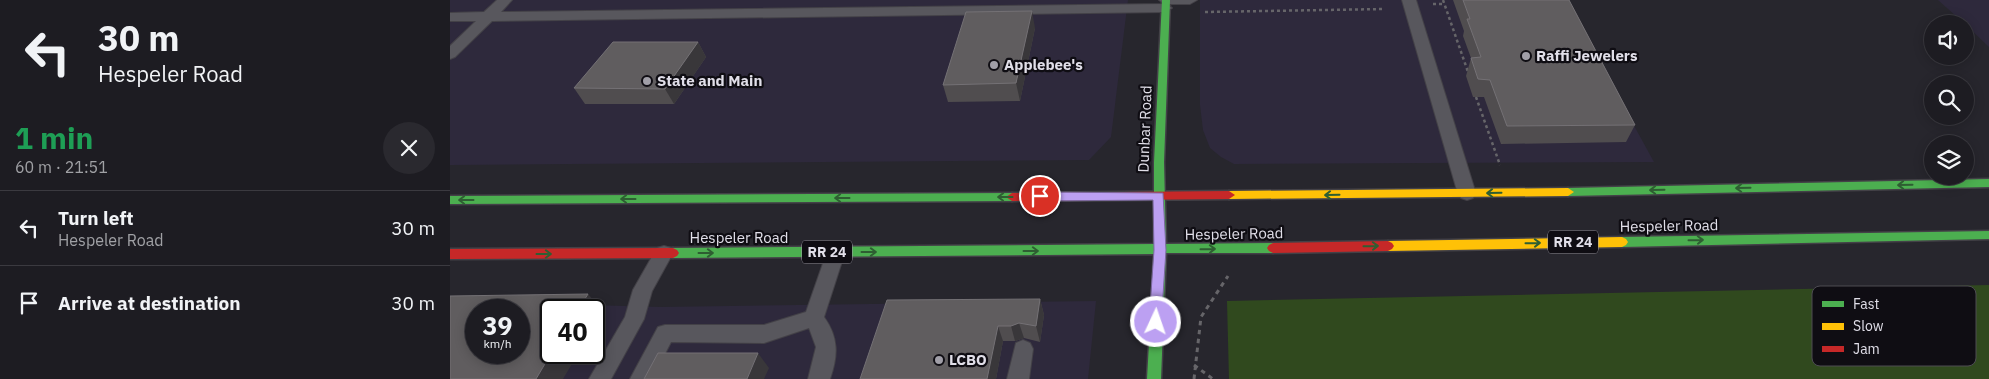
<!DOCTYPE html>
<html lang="en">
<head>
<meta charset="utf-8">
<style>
  body { margin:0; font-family:"IBM Plex Sans",sans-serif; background:#2a292f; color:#f1f3f6; height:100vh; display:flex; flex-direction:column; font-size:19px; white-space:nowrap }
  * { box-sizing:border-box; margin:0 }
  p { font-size:16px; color:#a0a1a5 }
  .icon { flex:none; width:28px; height:28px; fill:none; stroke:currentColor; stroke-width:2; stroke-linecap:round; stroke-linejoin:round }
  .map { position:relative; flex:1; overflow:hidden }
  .sheet { display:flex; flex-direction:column; background:#1d1c22; width:450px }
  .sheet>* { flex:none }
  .hud { background:#1d1c22; color:#f1f3f6; overflow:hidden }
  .fabs { position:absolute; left:1474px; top:15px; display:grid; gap:10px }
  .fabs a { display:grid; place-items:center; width:50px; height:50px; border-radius:50%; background:#1d1c22; box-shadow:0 2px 12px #0003,0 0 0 1px #3b3a40; font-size:25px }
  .speed { position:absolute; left:15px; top:299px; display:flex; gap:10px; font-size:25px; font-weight:700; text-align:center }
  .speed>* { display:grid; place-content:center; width:65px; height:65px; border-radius:50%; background:#1d1c22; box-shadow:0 2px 12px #0003,0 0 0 1px #3b3a40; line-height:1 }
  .speed small { font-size:12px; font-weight:400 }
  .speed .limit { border:2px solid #111; border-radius:8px; background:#fff; color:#111 }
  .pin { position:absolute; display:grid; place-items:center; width:42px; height:42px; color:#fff; margin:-21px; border:2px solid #fff; border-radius:50%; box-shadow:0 1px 5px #0007 }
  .me { position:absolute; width:55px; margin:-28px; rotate:3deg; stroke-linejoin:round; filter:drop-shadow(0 0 4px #0008) }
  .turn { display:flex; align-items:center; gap:18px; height:105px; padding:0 15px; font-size:22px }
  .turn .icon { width:65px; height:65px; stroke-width:2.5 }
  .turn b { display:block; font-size:35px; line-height:42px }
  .round { display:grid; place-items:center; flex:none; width:52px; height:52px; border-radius:26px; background:#2a292f }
  .headline { display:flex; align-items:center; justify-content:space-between; height:85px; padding:0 15px }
  h1 { font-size:30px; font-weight:700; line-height:38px; color:#1e9e55 }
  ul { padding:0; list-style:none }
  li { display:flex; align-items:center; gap:15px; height:75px; padding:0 15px; border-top:1px solid #3b3a40 }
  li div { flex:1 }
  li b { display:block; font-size:19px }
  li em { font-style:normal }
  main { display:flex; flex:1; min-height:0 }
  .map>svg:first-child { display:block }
  .built { fill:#2e293c; fill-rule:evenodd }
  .green { fill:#30491e }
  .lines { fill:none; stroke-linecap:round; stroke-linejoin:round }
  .lane-casing { stroke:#434147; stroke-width:2 }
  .fast-casing { stroke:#434147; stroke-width:3 }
  .slow-casing { stroke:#434147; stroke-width:3 }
  .jam-casing { stroke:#434147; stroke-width:3 }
  .path-far1 { stroke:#666569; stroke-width:2.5; stroke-dasharray:3 3; stroke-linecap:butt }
  .path { stroke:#666569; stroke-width:3; stroke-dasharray:4.5 4.5; stroke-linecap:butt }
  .lane { fill:#58575d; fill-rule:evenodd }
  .fast { fill:#4caf50; fill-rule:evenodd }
  .slow { fill:#ffc107; fill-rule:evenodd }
  .jam { fill:#c62828; fill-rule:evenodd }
  .wall { fill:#504d4f }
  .shaded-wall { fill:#39373a }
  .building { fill:#605d5f; stroke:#747175; fill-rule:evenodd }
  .oneway { stroke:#2e5e32 }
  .route { fill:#bca0f2; stroke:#7a689d }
  .poi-dot { fill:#a09ea7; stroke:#0f0d13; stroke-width:2 }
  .labels { text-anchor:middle; stroke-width:4.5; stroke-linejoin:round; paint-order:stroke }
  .shield { fill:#0f0d13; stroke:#a2a0a9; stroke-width:1 }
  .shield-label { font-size:14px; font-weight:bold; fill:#e1dfe9 }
  .poi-label { font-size:15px; font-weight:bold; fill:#e1dfe9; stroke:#0f0d13; text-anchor:start }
  .street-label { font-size:15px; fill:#e1dfe9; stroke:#0f0d13 }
  .key { fill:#0f0d13; stroke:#4e4c53; stroke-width:1 }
  .key-label { font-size:14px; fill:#e1dfe9 }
</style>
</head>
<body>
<main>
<section class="sheet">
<div class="hud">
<div class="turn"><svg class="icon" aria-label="left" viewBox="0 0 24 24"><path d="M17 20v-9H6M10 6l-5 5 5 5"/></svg><div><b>30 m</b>Hespeler Road</div></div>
</div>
<div class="headline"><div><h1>1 min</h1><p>60 m · 21:51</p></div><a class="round"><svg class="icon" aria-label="close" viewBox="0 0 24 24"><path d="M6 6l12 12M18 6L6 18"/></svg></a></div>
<ul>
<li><svg class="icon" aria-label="left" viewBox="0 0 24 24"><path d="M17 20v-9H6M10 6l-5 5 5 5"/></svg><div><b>Turn left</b><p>Hespeler Road</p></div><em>30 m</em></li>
<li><svg class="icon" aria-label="arrive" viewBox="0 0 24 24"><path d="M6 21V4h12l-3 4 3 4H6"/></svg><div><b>Arrive at destination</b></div><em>30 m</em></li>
</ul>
</section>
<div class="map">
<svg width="1539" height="379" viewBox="0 0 1539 379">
  <rect width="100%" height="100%" fill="#27262d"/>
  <g class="built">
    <path d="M0,0h678l-17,137 -22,23 -639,5z"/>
    <path d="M750,0h365l89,162 -420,2 -13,-7 -11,-9 -7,-18 -3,-25z"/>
    <path d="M1488,0h51v47l-24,-23z"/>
    <path d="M0,301l210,6 436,-6 -8,78h-638zM26,310h43v42h-43zM101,310h43v42h-43z"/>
  </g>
  <path class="green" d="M1539,285v94h-760l-2,-78z"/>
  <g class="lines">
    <g class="lane-casing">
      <g id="lane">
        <path d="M47,0h15l-11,12 664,-8 -6,-4h38l-7,4h-24l6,4 -7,4 -673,9 -37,36 -5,2v-13l26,-25h-26v-8l34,-1z"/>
        <path d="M952,0h14l60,194 -3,4 -6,2 -6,-2 -3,-4z"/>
        <path d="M386,245l7,2 2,5 -21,65c15,21 14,39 6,62h-22l8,-32 -7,-19 -45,15 -93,-1 -19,37h-22l28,-52 7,-2h99l42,-13 21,-60 2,-5z"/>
        <path d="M214,246l7,2 2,5 -21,38 -8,28 -33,60h-22l36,-62 8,-27 24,-42z"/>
        <path d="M573,340l7,3 3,6 -4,30h-22l9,-36z"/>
      </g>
    </g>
    <g class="fast-casing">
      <g id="fast">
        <path d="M712,0h8l-6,162 2,82 107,-1 4,2 2,3 -2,3 -4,2h-107l-5,126h-14l7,-125 -481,4 -4,-2 -2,-3 2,-3 4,-2 481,-4v-82z"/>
        <path d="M1539,179v8l-421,9 -6,-4 6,-4z"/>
        <path d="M562,193l6,4 -6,4 -562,3v-8z"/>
        <path d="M1539,231v8l-367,8 -4,-2 -2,-3 2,-3 4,-2z"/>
      </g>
    </g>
    <g class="slow-casing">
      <g id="slow">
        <path d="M1118,188l6,4 -6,4 -339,3 -6,-4 6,-4z"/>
        <path d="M1172,237l4,2 2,3 -2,3 -4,2 -234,4 -4,-2 -2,-3 2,-3 4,-2z"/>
      </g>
    </g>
    <g class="jam-casing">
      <g id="jam">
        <path d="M779,191l6,4 -6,4 -217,2 -6,-4 6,-4z"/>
        <path d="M938,241l4,2 2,3 -2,3 -4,2 -115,2 -4,-2 -2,-3 2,-3 4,-2z"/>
        <path d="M223,248l4,2 2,3 -2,3 -4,2 -223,1v-10z"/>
      </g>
    </g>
    <g class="path-far1">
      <path d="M993,0l25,72"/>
      <path d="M983,4h11"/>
      <path d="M755,12l179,-3"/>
      <path d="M1026,97l24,68"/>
    </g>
    <g class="path">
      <path d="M744,365l19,14"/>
      <path d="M744,379l7,-62 27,-41"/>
    </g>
    <use href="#lane" class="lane"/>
    <use href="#fast" class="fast"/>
    <use href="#slow" class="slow"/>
    <use href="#jam" class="jam"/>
  </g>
  <g class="wall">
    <path d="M1003,0h116l66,125 -9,17 -125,2 -17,-47h-11l-7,-21 5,-18 -8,-22 1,-5z"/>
    <path d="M585,28l-15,73 -72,1 -5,-17z"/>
    <path d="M248,42l8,15 -32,47h-89l-11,-16z"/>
    <path d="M590,299l4,16 -4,27 -16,-4 -9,3h-12l-7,38h-136z"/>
  </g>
  <g class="shaded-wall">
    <path d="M582,11l3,17 -15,73 -4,-18z"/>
    <path d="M248,42l8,15 -32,47 -9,-15z"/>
    <path d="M138,294l15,17 -9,16v-17h-16z"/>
    <path d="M590,299l4,16 -4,27 -4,-16z"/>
    <path d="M569,323l5,15 -9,3 -4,-15z"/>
    <path d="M548,326l5,15 -7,38h-9z"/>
    <path d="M102,352h27l-16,27h-27z"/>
    <path d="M308,353l11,15 -5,11h-17z"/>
  </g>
  <g class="building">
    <path d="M1013,0h106l66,125 -128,1 -17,-46 -12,-1 -7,-21 10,-1 -14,-38h3z"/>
    <path d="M582,11l-16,72 -73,2 23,-73z"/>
    <path d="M163,42h85l-33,47 -91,-1z"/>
    <path d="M138,294l-10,16h-27v42h1l-16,27h-86v-83zM26,310h43v42h-43z"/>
    <path d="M590,299l-4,27 -17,-3 -8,3h-13l-11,53h-127l27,-79z"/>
    <path d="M208,353h100l-11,26h-103z"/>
  </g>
  <defs><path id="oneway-shaft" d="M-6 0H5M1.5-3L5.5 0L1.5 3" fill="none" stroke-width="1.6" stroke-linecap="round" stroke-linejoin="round" transform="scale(1.25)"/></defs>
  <g class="oneway">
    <use href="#oneway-shaft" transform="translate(1455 185) rotate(179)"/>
    <use href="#oneway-shaft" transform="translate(1293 188) rotate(179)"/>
    <use href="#oneway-shaft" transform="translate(1207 190) rotate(179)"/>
    <use href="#oneway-shaft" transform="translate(1044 193) rotate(179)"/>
    <use href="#oneway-shaft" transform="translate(882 195) rotate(179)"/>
    <use href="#oneway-shaft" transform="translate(555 197) rotate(180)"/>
    <use href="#oneway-shaft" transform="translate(392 198) rotate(180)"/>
    <use href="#oneway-shaft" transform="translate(178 199) rotate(180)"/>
    <use href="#oneway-shaft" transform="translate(16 200) rotate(180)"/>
    <use href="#oneway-shaft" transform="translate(1246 240) rotate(-1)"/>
    <use href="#oneway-shaft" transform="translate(1083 243) rotate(-1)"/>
    <use href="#oneway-shaft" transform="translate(921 246) rotate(-1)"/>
    <use href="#oneway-shaft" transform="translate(758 249) rotate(-1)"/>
    <use href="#oneway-shaft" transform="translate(581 251)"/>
    <use href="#oneway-shaft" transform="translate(419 252)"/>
    <use href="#oneway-shaft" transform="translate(256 253)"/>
    <use href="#oneway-shaft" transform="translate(94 254)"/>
  </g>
  <path class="route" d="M590,192l123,1 3,57 -5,76 -5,1 -7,-5 5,-72 -1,-50 -113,1 -5,-5z"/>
  <g class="poi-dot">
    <circle cx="1076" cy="56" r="5"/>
    <circle cx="544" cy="65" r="5"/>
    <circle cx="197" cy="81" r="5"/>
    <circle cx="489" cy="360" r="5"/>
  </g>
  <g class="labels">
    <g class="shield">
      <rect x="1098" y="230.5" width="50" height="23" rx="4"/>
      <rect x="352" y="240.5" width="50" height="23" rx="4"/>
    </g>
    <g class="shield-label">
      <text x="1123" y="247">RR 24</text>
      <text x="377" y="257">RR 24</text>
    </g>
    <g class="poi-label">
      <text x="1086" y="61">Raffi Jewelers</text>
      <text x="554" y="70">Applebee's</text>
      <text x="207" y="86">State and Main</text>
      <text x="499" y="365">LCBO</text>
    </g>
    <g class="street-label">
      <text transform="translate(695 129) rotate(-88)" y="5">Dunbar Road</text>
      <text transform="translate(1219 226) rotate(-1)" y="5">Hespeler Road</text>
      <text transform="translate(784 234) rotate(-1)" y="5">Hespeler Road</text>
      <text x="289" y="243">Hespeler Road</text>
    </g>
  </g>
  <rect x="1362" y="286" width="164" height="80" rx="8" class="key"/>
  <rect x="1372" y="301" width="22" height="6" fill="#4caf50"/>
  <rect x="1372" y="323" width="22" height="7" fill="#ffc107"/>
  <rect x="1372" y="346" width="22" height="6" fill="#c62828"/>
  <g class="key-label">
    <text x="1403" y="309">Fast</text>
    <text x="1403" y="331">Slow</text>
    <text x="1403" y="354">Jam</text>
  </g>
</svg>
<div class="fabs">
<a><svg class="icon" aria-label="sound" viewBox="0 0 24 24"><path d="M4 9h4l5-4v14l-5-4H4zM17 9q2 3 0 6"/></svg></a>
<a><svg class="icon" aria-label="search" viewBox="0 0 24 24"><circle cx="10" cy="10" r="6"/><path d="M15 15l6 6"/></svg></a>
<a><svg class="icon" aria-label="layers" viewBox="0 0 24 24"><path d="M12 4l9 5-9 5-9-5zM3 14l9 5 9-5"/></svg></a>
</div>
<div class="speed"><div>39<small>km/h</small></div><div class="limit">40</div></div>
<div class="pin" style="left:590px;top:196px;background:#d93025"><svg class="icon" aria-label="arrive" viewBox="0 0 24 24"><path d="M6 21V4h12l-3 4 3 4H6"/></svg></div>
<svg class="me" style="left:706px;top:322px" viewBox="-20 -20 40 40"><circle r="17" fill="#bca0f2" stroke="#fff" stroke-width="3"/><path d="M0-11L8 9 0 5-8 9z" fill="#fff"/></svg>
</div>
</main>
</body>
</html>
